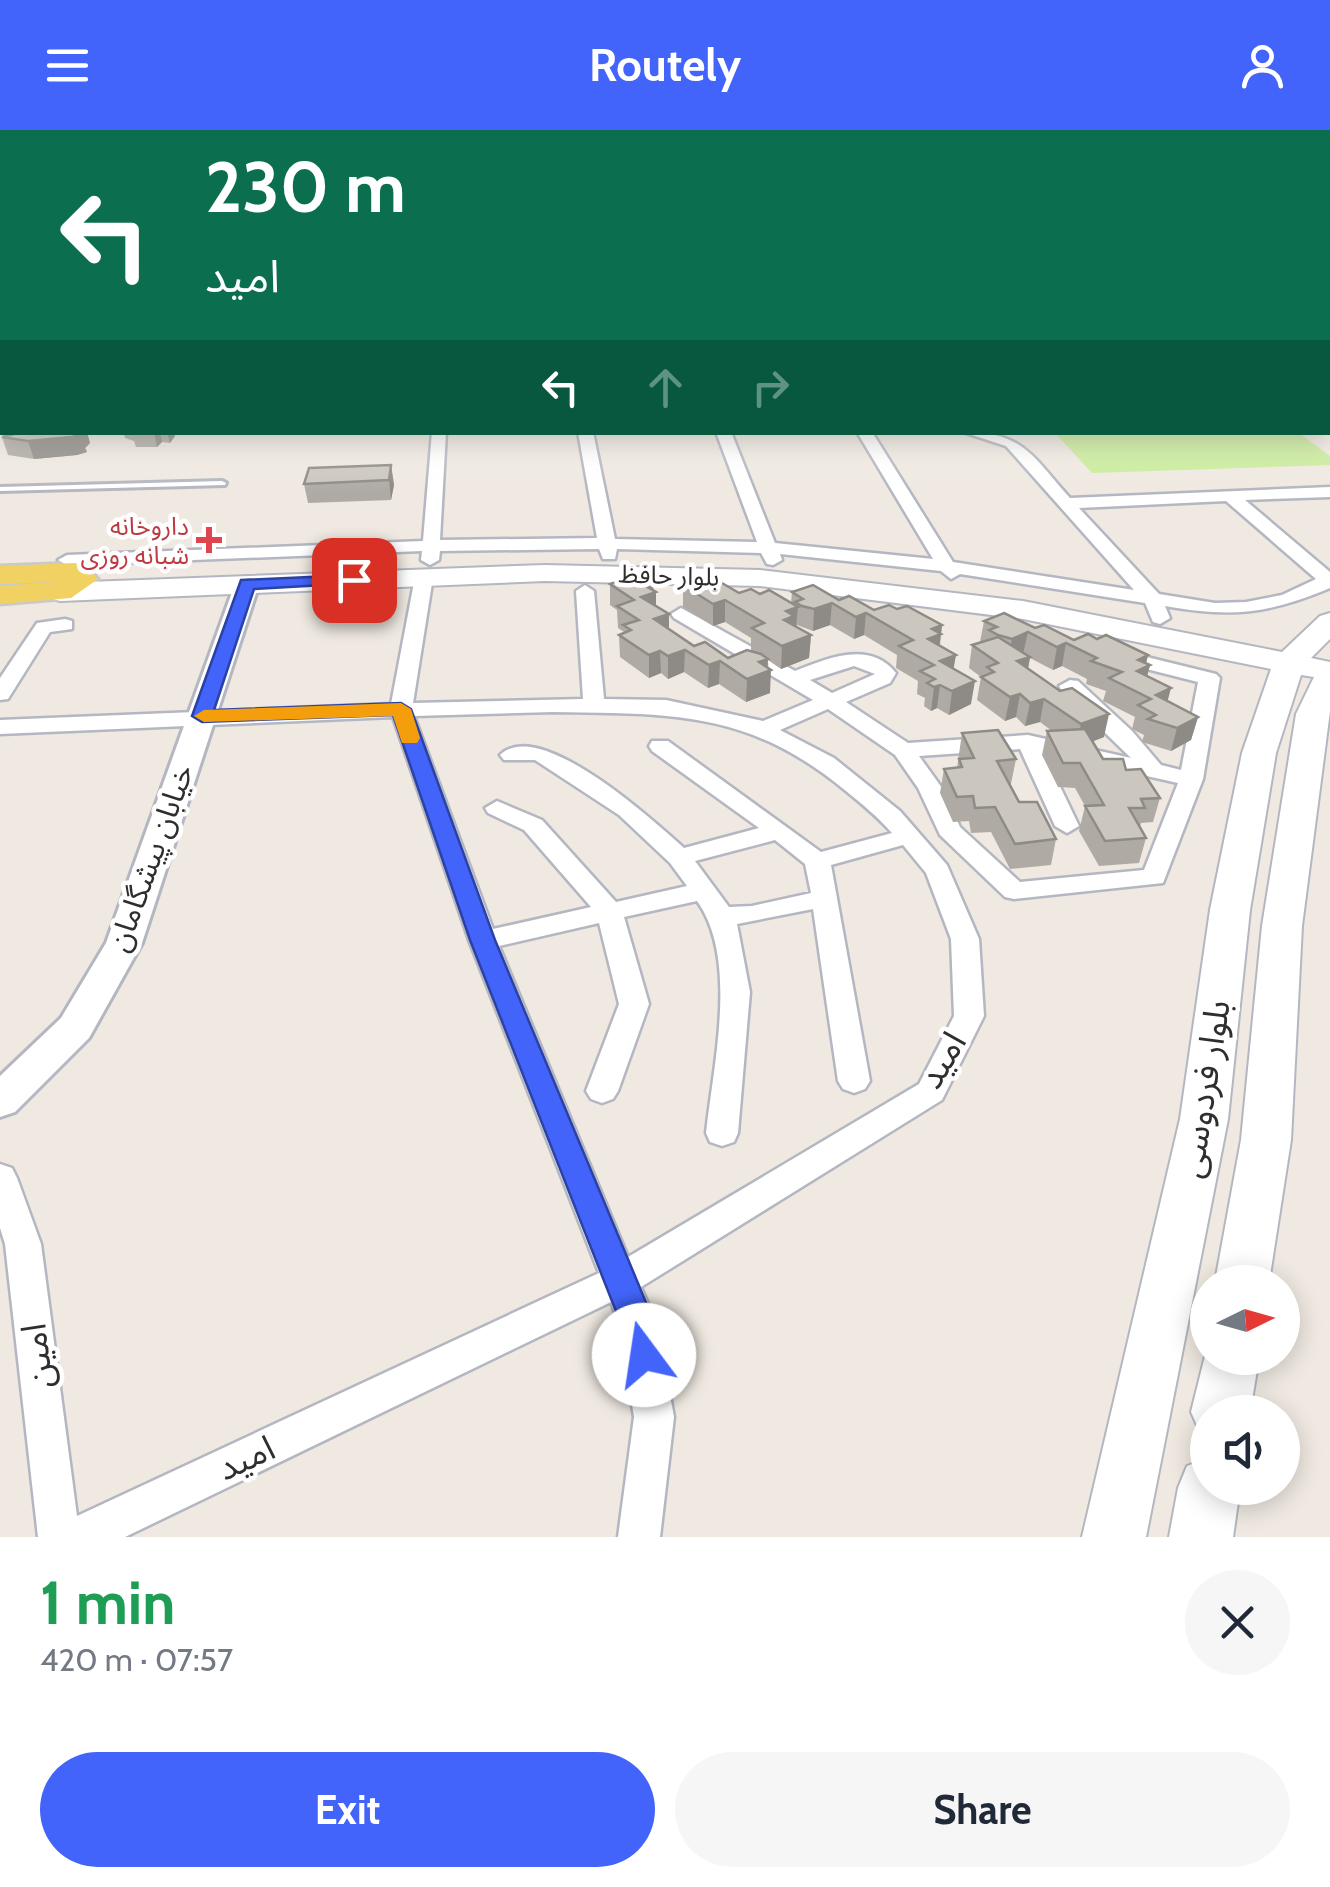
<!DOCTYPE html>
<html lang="en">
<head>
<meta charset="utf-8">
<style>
  body { margin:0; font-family:Cabin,"Noto Sans Arabic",sans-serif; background:#f6f6f7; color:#1f2937; height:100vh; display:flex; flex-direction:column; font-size:38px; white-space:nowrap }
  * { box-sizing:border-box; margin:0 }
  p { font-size:32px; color:#747a83 }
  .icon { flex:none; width:55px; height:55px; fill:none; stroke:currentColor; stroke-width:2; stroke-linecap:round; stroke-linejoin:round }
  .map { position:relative; height:1407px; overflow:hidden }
  .side { display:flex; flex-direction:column; background:#fff; flex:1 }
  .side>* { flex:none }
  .guide { position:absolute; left:0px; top:0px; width:1330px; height:305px; box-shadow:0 5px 25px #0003; background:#0b6e4f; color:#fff; overflow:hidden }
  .needle { width:65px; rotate:85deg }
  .buttons { position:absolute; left:1190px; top:1135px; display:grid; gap:20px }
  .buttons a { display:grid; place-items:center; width:110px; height:110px; border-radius:50%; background:#fff; box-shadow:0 5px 25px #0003; font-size:50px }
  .pin { position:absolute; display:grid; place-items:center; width:85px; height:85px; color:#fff; margin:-42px; border-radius:20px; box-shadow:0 5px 15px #0006 }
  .me { position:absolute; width:110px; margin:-55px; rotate:346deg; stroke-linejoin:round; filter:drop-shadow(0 0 8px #0008) }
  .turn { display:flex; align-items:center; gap:35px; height:210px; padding:0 40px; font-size:45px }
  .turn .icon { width:130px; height:130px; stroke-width:2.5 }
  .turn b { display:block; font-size:70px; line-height:85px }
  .lanes { display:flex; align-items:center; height:95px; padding:0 40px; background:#0003; justify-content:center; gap:50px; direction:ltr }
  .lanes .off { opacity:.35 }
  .round { display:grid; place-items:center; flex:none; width:105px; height:105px; border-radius:52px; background:#f6f6f7 }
  .summary { display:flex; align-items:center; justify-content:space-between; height:170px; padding:0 40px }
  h1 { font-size:60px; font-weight:800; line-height:75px; color:#1e9e55 }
  .button { display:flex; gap:20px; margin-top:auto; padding:20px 40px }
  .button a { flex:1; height:115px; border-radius:60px; background:#4264fb; color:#fff; font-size:40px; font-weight:800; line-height:115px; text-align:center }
  .button a+a { background:#f6f6f7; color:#1f2937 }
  header { display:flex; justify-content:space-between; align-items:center; height:130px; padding:0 40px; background:#4264fb; color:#fff; font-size:45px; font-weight:800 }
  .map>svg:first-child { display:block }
  .pitch { fill:#c9ec9a }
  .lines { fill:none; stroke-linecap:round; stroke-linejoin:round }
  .service-casing { stroke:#b4b7c1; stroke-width:6 }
  .minor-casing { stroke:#b4b7c1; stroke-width:5 }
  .tertiary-casing { stroke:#b4b7c1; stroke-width:6 }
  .secondary-casing { stroke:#b4b7c1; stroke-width:4 }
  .primary-casing { stroke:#c9c9c9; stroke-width:5 }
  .service { fill:#fff; fill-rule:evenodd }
  .minor { fill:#fff; fill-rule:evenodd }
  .tertiary { fill:#fff; fill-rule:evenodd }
  .secondary { fill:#fff; fill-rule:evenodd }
  .primary { fill:#f2d163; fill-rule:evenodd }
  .wall { fill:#afaba4 }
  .shaded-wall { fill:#8e8b86 }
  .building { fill:#cbc7bf; stroke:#8e8b86; stroke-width:2.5 }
  .route { fill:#4264fb; stroke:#2b41a3; stroke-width:2.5 }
  .slow { fill:#f59e0b }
  .health-dot { fill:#e0444e; stroke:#fff; stroke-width:4 }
  .labels { text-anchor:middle; stroke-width:9; stroke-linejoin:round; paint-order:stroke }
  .far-health-label { font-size:25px; fill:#be3a42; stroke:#fff; text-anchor:end }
  .far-street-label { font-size:25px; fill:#2e2e2e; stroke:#fff }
  .street-label { font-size:30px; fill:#2e2e2e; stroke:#fff }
  .near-street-label { font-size:35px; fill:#2e2e2e; stroke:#fff }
</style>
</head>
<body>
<header><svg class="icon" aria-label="menu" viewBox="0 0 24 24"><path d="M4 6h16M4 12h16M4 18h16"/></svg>Routely<svg class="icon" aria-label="person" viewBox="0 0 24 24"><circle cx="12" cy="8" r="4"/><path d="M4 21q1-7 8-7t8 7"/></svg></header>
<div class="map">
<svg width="1330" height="1407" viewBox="0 0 1330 1407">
  <rect width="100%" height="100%" fill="#efe9e1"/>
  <path class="pitch" d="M1055,303h244l31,23v9l-238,8z"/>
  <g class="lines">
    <g class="service-casing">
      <path id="service" d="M222,351l4,2 -1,2 -225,6v-4z"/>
    </g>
    <g class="minor-casing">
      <g id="minor">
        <path d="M432,302h14l-6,108 157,-2 -19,-106h15l22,107 142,3 -41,-110h15l44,111 158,16 -76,-127h15l81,130 181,28 -128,-144 -43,-14c61,0 69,24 107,66l260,-11v10l-85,3 85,72v16c-62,26 -98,30 -165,18l5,12 -10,6 -7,-2 -8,-19 -185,-29 -9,5 -10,-8 -161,-17 2,6 -9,5 -6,-1 -6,-11 -144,-4 -2,10h-12l-4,-10 -159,2 -1,9 -9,5 -9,-5 1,-9 -355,14 -9,-5 9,-5 356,-14zM1226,371l90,78 -34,16 -36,7 -31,1 -56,-9 -80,-86z"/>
        <path d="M424,441l9,6 -20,126 170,-4 -7,-108 9,-6 9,6 10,108 62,1 97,21 50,-21 -139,-82 -3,-4 10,-6 114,63c33,-13 75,-31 101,2l-6,10 -44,19 62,41 120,-8 103,23 -69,-67 -3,-5 11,-6 8,1 54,50 29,34 20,5 17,-88 -91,-23 -3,-4 10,-6 102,25 4,4 -17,101 -40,104 -149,16 -9,-2 -65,-62 -22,-47 -23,-33 -67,-46 -48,21 54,28 66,53 47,54 32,74 5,77 -42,84 -301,187 16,38 17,92 -14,120h-42l16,-120 -15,-92 -8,-23 -486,235h-87l-33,-293 -5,-16v-64l12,4 5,10 24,66 36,272 522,-243 -130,-333 -76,-223 -393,17v-14l391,-16 24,-127zM854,536l21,8 -43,19 -22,-13zM553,582c119,2 195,-2 293,79 16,13 32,26 46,42l-71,19 -153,-111h-16l-3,5 3,5 107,77 -75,20c-30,-27 -145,-132 -184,-93l4,5h31l84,55 51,48 17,23 -71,16 -74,-82 -45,-19 -12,7 3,5 36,17 67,77 -98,22 -79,-213zM1020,619l35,77 12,7 12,-7 -35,-73 134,30 -34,87 -124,12 -60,-55 -18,-39 -23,-32zM775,710l30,24 6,29 -59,13 -23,1 -34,-46zM903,715l23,28 25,66 3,77 -35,68 -291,173 -129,-311 100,-23 20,81 -33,87 5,8 11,4 11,-4 5,-8 31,-87 -25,-87 73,-16c42,58 16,165 9,232l4,9 12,4 12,-4 4,-9 12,-141 -13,-68 76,-15 25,172 5,8 11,4 11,-4 5,-8 -39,-216z"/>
        <path d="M65,489l7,2v8l-22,3 -42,67 -8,1v-22l37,-55z"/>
      </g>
    </g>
    <g class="tertiary-casing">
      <path id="tertiary" d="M247,447l12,7 -117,359 -53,95 -74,74 -15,5v-41l61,-58 45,-75 129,-359z"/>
    </g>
    <g class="secondary-casing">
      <g id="secondary">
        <path d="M1330,192v15l-2,1v-15z"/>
        <rect x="1328" y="248" width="2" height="14"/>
        <path d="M545,435l215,5 263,31 259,51 38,-36 10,-3v26l-19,19 19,4v49l-28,215 -11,214 -22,142h-54l26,-142 21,-214 34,-212 18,-37 -13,-2 -25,78 -26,157 -22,209 -82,418h-64l98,-418 30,-209 32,-157 29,-84 -248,-50 -263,-33 -215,-5 -485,20 -10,-3 -4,-6 4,-6 10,-3z"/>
        <path d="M1208,1214v14h51l-9,54h-42v23l-8,-3 -9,-20z"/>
        <path d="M1208,1328v30h32l-7,49h-64l9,-49 9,-22z"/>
      </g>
    </g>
    <g class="primary-casing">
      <g id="primary">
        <path d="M2,262v14l-2,1v-14z"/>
        <path d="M76,433l10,3 12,13 -27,19 -71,6v-18l56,-4 -56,2v-18z"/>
      </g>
    </g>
    <use href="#service" class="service"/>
    <use href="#minor" class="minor"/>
    <use href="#tertiary" class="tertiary"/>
    <use href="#secondary" class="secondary"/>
    <use href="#primary" class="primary"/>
  </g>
  <g class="wall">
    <path d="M10,302h164l1,4 -5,7 -8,-1 -5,5h-21l-2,-6 -9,-3 -1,-4h-37l3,9 -5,5 2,4 -10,3 -43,4 -26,-4 -6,-18 9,-2z"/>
    <path d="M391,335l3,20 -3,15 -83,3 -4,-19z"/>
    <path d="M653,452l3,24 13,23 25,17 34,12 27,-5 -4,-3v-12l-26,-16 -12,4 -30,-19v-22l56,8 21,1 31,9 1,-11 47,8 35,10 23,-1 45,16 -2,21 14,23 17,35 -22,11 -12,-7 -6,3 -7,-5 1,-8 -8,-4 1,-13 -22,-13 1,-13 -33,-20 -10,4 -24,-14 -17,6 -16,-6 -1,2 15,8 -2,23 -28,11 -13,-9 2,33 -24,9 -27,-18 -11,4 -24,-16 -16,7 -7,-6 -12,5 -29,-21 -1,-22 5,-3 -6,-4 -1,-18 -7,-5v-21z"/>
    <path d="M984,491l51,7 39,12 23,-1 51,16 -2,9 4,1 -3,11 20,25 31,16 -7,23 -20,11 -29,-9 2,-7 -12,-6 3,-12 -32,-16 3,-10 -20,-7 1,-5 -25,-13 -9,4 -23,-12 -2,11 76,68 -11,4 10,18 23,11 34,28 -7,24 -12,1 -1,4 6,11 -7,25 -40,3 -20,-35 6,-25 -10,-18 -17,-1 -16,-32 5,-24h5l-12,-9 -15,4 -9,-9 -11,4 -28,-21 4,-23 -12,-9 3,-23 8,-3z"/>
    <path d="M962,603l54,26 -5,25h-1l9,18 37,37 -5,26 -41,4 -19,-37 -20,1 -2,-12 -16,1 -13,-29 4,-24 13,-1z"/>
  </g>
  <g class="shaded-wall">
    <path d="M80,302h7l3,11 -5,5 2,4 -10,3 -43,4 -6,-18z"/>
    <path d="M154,302h6l2,10 -5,5z"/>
    <path d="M167,302h7l1,4 -5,7z"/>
    <path d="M391,335l3,20 -3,15 -2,-20z"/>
    <path d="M653,452v11l3,-1v22l-15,-17 3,-12z"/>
    <path d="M725,470v22l-12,4v-22z"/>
    <path d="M832,473l-2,22 -17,6 1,-22z"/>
    <path d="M798,477l-2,21 -14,14 4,-31z"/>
    <path d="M866,483l-2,22 -10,4 2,-22z"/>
    <path d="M669,484v22l-15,-17z"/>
    <path d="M942,495l-4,31 -13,6 3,-23 4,-10z"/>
    <path d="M1028,502l-5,22 -15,7 4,-22z"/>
    <path d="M811,505l-2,23 -28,11 1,-23z"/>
    <path d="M1066,513l-4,23 -9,4 4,-23z"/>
    <path d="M685,520l-1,22 -16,7v-23z"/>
    <path d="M660,521l1,22 -12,5v-23z"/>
    <path d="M956,525l-4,23 -12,-17z"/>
    <path d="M1148,525l-3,12 5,-2 -6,23 -8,4 2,-32z"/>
    <path d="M1030,527l-4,23 -9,-19z"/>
    <path d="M768,529l-1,12 4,-1 -1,23 -24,9 1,-23 12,-17z"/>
    <path d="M720,531l-1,23 -11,4 1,-23z"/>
    <path d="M975,551l-4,23 -22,11 3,-24z"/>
    <path d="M940,555l-3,23 -6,3 3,-24z"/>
    <path d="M1171,558l-6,23 -9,-16z"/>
    <path d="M1020,564l-4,23 -11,4 5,-24z"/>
    <path d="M1044,569l-4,23 -15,4 5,-23z"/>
    <path d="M1109,584l-5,23 -28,11 5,-24z"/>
    <path d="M1198,587l-7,23 -20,11 6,-23z"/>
  </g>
  <g class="building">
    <path d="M12,302h69l1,2 -10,3 -44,4 -26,-4 12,-3z"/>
    <path d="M391,335l-2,15 -85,4 5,-16z"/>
    <path d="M633,446l20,6 -9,3 12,7 -15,5 28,17 -15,5 40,27 11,-4 23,16 19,-8 14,4 7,5 -9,3 12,8 -24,9 -27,-18 -11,4 -24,-15 -17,6 -8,-5 -11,4 -30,-20 12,-5 -8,-5 16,-5 -22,-14 17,-6 -24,-16z"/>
    <path d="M710,446l29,17 12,-4 9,5 9,-4 29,17 -12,4 8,5 -10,4 27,15 -29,11 -30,-18 12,-5 -39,-23 -12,4 -30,-19z"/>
    <path d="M813,455l26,15 10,-4 25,14 15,-5 8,4 10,-3 35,19 -10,4 9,5 -13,5 28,16 -16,6 35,20 -23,10 -12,-6 -6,2 -7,-4 8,-4 -15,-8 14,-6 -35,-19 14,-6 -47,-27 -10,4 -24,-14 -18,6 -12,-3 -7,-4 8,-3 -11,-7z"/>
    <path d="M1004,483l31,15 9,-3 30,15 14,-6 9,5 9,-4 42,20 -10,5 12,5 -13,6 34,17 -15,7 42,22 -21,11 -29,-9 8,-4 -18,-10 13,-6 -42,-21 13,-6 -31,-11 6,-3 -31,-15 -9,4 -29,-15 -16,7 -14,-4 -9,-5 8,-3 -13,-6z"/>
    <path d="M998,507l32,20 -13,4 43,30 12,-3 37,26 -28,10 -37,-25 -14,4 -10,-9 -10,3 -29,-20 13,-5 -7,-5 11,-4 -26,-18z"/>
    <path d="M1085,599l18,30h20l3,11 15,-1 19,29 -19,1 4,9h-16l17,30 -41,3 -20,-35 19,-1 -24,-42h-17l-16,-32z"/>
    <path d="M998,600l18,29 -19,2 22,41h18l19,37 -41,5 -20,-37 -20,1 -2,-12 -16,1 -13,-28 18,-2 -3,-8 15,-1 -12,-25z"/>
  </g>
  <linearGradient id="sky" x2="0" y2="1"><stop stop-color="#7abfeb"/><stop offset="0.46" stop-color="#f8f5f2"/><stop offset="1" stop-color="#f8f5f2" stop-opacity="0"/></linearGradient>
  <rect width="1330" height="362" fill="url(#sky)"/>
  <path class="route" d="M354,445l8,5 -3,3 -105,6 -40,121 187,-7 10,6 84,231 160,384 6,31 -5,12 -12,4 -13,-4 -10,-43 -151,-384 -77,-225 -191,7 -10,-6 49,-136z"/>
  <path class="slow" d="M401,573l10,6 9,29 -3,5h-15l-9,-27 -189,6 -10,-6 10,-6z"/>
  <path class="health-dot" d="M204 395h10v10h10v10h-10v10h-10v-10h-10v-10h10z"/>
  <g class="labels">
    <g class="far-health-label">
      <text x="189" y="405">داروخانه<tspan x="189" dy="29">شبانه روزی</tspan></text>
    </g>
    <g class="far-street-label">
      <text transform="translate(669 445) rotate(2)" y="9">بلوار حافظ</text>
    </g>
    <g class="street-label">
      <text transform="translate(151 728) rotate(-70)" y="10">خیابان پیشگامان</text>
    </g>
    <g class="near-street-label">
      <text transform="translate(942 930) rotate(-59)" y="12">امید</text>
      <text transform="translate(1204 959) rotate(-81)" y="12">بلوار فردوسی</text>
      <text transform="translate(37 1226) rotate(-97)" y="12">امین</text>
      <text transform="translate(246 1328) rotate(-25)" y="12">امید</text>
    </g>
  </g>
</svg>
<div class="buttons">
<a><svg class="needle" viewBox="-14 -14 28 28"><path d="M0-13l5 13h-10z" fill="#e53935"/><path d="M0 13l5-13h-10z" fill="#747a83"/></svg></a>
<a><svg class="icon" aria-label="sound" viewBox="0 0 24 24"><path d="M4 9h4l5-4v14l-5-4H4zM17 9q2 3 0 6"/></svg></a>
</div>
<div class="pin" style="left:354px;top:450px;background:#d93025"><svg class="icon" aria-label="arrive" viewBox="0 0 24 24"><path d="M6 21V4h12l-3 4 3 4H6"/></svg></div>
<svg class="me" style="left:644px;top:1225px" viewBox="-20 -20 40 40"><circle r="19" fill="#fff"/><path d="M0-13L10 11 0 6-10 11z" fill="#4264fb"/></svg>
<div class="guide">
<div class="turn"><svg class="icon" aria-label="left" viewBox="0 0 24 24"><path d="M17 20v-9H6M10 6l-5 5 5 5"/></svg><div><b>230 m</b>امید</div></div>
<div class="lanes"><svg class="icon" aria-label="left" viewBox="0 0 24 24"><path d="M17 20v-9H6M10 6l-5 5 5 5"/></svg><svg class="icon off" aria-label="ahead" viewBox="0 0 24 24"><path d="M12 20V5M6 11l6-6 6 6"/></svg><svg class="icon off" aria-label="right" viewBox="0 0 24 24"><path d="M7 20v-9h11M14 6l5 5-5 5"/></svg></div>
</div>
</div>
<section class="side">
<div class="summary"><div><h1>1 min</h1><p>420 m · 07:57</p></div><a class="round"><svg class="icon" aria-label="close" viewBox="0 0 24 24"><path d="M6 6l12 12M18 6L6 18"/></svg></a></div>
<div class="button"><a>Exit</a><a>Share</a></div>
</section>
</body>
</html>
